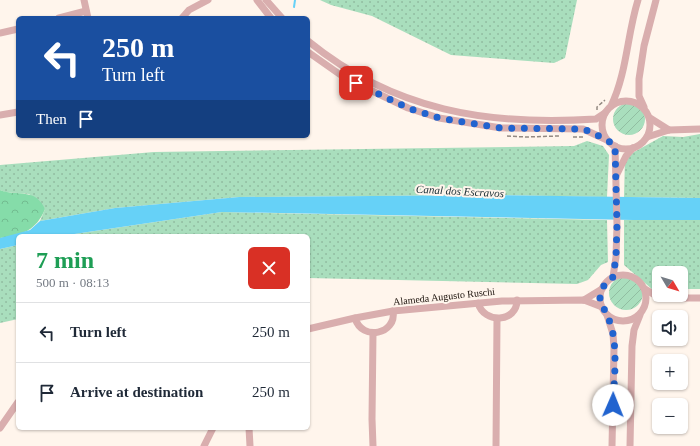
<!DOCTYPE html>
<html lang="en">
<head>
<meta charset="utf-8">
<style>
  body { margin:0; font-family:"Times New Roman",serif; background:#f2f2f3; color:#1f2937; height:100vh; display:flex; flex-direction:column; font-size:15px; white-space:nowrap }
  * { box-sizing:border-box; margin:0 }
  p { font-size:13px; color:#747a83 }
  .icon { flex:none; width:22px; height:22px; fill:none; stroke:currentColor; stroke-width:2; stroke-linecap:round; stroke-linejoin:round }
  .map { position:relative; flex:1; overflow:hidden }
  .sheet { position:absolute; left:16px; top:234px; width:294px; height:196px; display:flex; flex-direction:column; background:#fff; border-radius:6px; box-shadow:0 1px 3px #0004 }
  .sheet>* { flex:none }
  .hud { position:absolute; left:16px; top:16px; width:294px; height:122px; border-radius:6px; box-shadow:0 1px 3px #0004; background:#1a4fa0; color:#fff; overflow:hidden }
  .needle { width:26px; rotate:128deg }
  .tools { position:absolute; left:652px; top:266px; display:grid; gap:8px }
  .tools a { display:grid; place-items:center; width:36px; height:36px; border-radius:6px; background:#fff; box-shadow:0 1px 3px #0004; font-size:20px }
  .pin { position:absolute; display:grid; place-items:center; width:34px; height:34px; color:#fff; margin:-17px; border-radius:8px; box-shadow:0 2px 6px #0006 }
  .me { position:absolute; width:44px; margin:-22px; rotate:1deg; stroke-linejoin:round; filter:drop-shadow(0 0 3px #0008) }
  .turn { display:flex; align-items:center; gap:14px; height:84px; padding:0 20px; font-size:18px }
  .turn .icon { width:52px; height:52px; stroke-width:2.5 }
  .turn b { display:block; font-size:28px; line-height:34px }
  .then { display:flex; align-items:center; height:38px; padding:0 20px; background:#0003; gap:8px; font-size:15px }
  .round { display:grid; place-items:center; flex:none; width:42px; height:42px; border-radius:6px; background:#f2f2f3 }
  .headline { display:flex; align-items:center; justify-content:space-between; height:68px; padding:0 20px }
  h1 { font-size:24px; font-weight:700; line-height:30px; color:#1e9e55 }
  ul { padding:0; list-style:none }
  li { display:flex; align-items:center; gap:12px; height:60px; padding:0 20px; border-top:1px solid #e0e1e3 }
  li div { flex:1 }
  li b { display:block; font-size:15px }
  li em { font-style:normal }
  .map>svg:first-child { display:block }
  .grass { fill:url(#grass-dots) }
  .forest { fill:url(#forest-crowns) }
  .garden { fill:url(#garden-furrows) }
  .water { fill:#66d1f7 }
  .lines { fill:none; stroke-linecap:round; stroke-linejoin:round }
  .stream { stroke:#66d1f7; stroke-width:2 }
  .path { stroke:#938981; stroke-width:1.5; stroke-dasharray:4 2; stroke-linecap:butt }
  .minor { stroke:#d9aeae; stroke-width:7 }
  .route { stroke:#2163cf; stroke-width:7; stroke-dasharray:0 12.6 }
  .labels { text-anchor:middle; stroke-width:4; stroke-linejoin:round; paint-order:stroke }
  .street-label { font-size:10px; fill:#180f08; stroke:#fff5ec }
  .water-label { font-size:11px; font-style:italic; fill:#1a2d34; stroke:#fff5ec }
</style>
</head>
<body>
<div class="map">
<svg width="700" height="446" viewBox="0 0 700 446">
  <defs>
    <pattern id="grass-dots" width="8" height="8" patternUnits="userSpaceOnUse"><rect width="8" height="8" fill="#a9debd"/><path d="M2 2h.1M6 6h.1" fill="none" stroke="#91bda1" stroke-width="1.8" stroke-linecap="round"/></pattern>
    <pattern id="forest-crowns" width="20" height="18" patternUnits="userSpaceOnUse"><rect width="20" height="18" fill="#85dca9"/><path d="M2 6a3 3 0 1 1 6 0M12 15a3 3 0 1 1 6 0" fill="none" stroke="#72bc90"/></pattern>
    <pattern id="garden-furrows" width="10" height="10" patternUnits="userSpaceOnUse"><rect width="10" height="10" fill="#a9debd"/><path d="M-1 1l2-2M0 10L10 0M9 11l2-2" fill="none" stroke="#91bda1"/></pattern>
  </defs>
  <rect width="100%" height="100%" fill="#fff5ec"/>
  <g class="grass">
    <path d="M320,0h257l-12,58 -11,5 -103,-8 -79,-39 -41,-11z"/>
    <path d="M700,134v64l-76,-1 1,-40 38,-21 20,1z"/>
    <path d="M587,141l16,5 6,9 -2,42 -117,-2 -251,2 -124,11 -75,13 5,-12 -16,-15 -24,-2 -5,-2v-25l154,-13 420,-6z"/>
    <path d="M222,212l385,8 1,42 -7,3 -13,15 -11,4 -269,-6v-42h-247z"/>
    <path d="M624,220h76v69h-19v-16h-22v17h-6l-29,-25z"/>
    <path d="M18,245v74l-18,4v-74z"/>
  </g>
  <path class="forest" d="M0,190c18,7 35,-3 45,19 -9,22 -23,26 -45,29z"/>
  <g class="garden">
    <circle cx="629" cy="119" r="16"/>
    <circle cx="626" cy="293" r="17"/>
  </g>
  <path class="water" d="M490,195l210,3v22h-67l-411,-8 -161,24h-43v9l-18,4v-11l30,-8 10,-9 75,-13 124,-11z"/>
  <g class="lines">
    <path class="stream" d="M294,7l1,-7"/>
    <g class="path">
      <path d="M597,110v-3l8,-7"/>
      <path d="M507,136l19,1 33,-1"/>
      <path d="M573,137h10"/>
    </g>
    <g class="minor">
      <path d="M84,0l4,18"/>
      <path d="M257,0l14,18"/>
      <path d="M266,0l16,18"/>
      <path d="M59,18l27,-7"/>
      <path d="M182,18l7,-8 19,-10"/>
      <path d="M0,33l18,-4"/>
      <path d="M308,41c86,70 180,85 288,78l9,-6"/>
      <path d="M308,52l37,26 63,30 31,10 62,10 82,1 24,11"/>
      <circle cx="626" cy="125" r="24"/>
      <path d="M611,106c16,-33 16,-71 27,-106"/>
      <path d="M644,107l-5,-11v-17l5,-33 12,-46"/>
      <path d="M0,115l18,-3"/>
      <path d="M650,118l19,12"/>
      <path d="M647,137l22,-7 31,-1"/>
      <path d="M617,174l9,-18 7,-8"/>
      <circle cx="623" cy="298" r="23"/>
      <path d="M613,277l3,-20 1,-32 -2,-79"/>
      <path d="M645,289l13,8 7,1h35"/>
      <path d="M584,300l18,-11"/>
      <path d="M478,303c6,21 39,20 39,-3"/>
      <path d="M607,315l6,19 1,14 -2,98"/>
      <path d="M355,318c7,24 42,16 38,-7"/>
      <path d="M308,329l47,-11 38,-7 109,-10 82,-1 18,7"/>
      <path d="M373,333l-1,86 1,27"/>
      <path d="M0,428l18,-26"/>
      <path d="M249,428l1,18"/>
      <path d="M204,446l9,-18"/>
      <path d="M496,446l1,-127"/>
      <path d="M630,446l2,-100 2,-16 6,-15"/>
    </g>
  </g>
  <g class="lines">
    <path class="route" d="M356,83l52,25 31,10 62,10 83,1 23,11 8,6 2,79 -1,32 -3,20c-7,5 -12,11 -13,20 0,8 5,12 8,20 2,5 4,12 5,17 4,23 1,48 0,71"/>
  </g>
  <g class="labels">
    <g class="street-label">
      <text transform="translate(444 296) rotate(-6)" y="4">Alameda Augusto Ruschi</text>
    </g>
    <g class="water-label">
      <text transform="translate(460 191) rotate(3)" y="4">Canal dos Escravos</text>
    </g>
  </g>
</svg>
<div class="tools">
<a><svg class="needle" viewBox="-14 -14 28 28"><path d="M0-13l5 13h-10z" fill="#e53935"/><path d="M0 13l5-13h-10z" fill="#747a83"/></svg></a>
<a><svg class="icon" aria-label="sound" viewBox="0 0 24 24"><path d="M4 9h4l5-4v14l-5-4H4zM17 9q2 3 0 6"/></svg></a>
<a>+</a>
<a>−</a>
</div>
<div class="pin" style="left:356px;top:83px;background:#d93025"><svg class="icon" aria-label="arrive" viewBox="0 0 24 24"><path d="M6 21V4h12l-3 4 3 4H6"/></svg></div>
<svg class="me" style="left:613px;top:405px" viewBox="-20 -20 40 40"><circle r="19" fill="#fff"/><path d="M0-13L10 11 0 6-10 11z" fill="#2163cf"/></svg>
<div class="hud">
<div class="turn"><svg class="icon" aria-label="left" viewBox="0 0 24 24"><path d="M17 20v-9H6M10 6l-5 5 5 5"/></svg><div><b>250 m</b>Turn left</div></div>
<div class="then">Then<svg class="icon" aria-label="arrive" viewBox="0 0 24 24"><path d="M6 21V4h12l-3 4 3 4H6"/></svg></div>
</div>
<section class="sheet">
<div class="headline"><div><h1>7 min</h1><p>500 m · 08:13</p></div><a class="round" style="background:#d93025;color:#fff"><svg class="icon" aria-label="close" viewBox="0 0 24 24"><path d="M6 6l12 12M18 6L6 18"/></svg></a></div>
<ul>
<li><svg class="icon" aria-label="left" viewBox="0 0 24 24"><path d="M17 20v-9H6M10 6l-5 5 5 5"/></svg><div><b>Turn left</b></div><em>250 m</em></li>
<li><svg class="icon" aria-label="arrive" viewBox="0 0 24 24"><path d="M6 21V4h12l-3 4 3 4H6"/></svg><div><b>Arrive at destination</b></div><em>250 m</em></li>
</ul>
</section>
</div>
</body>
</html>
